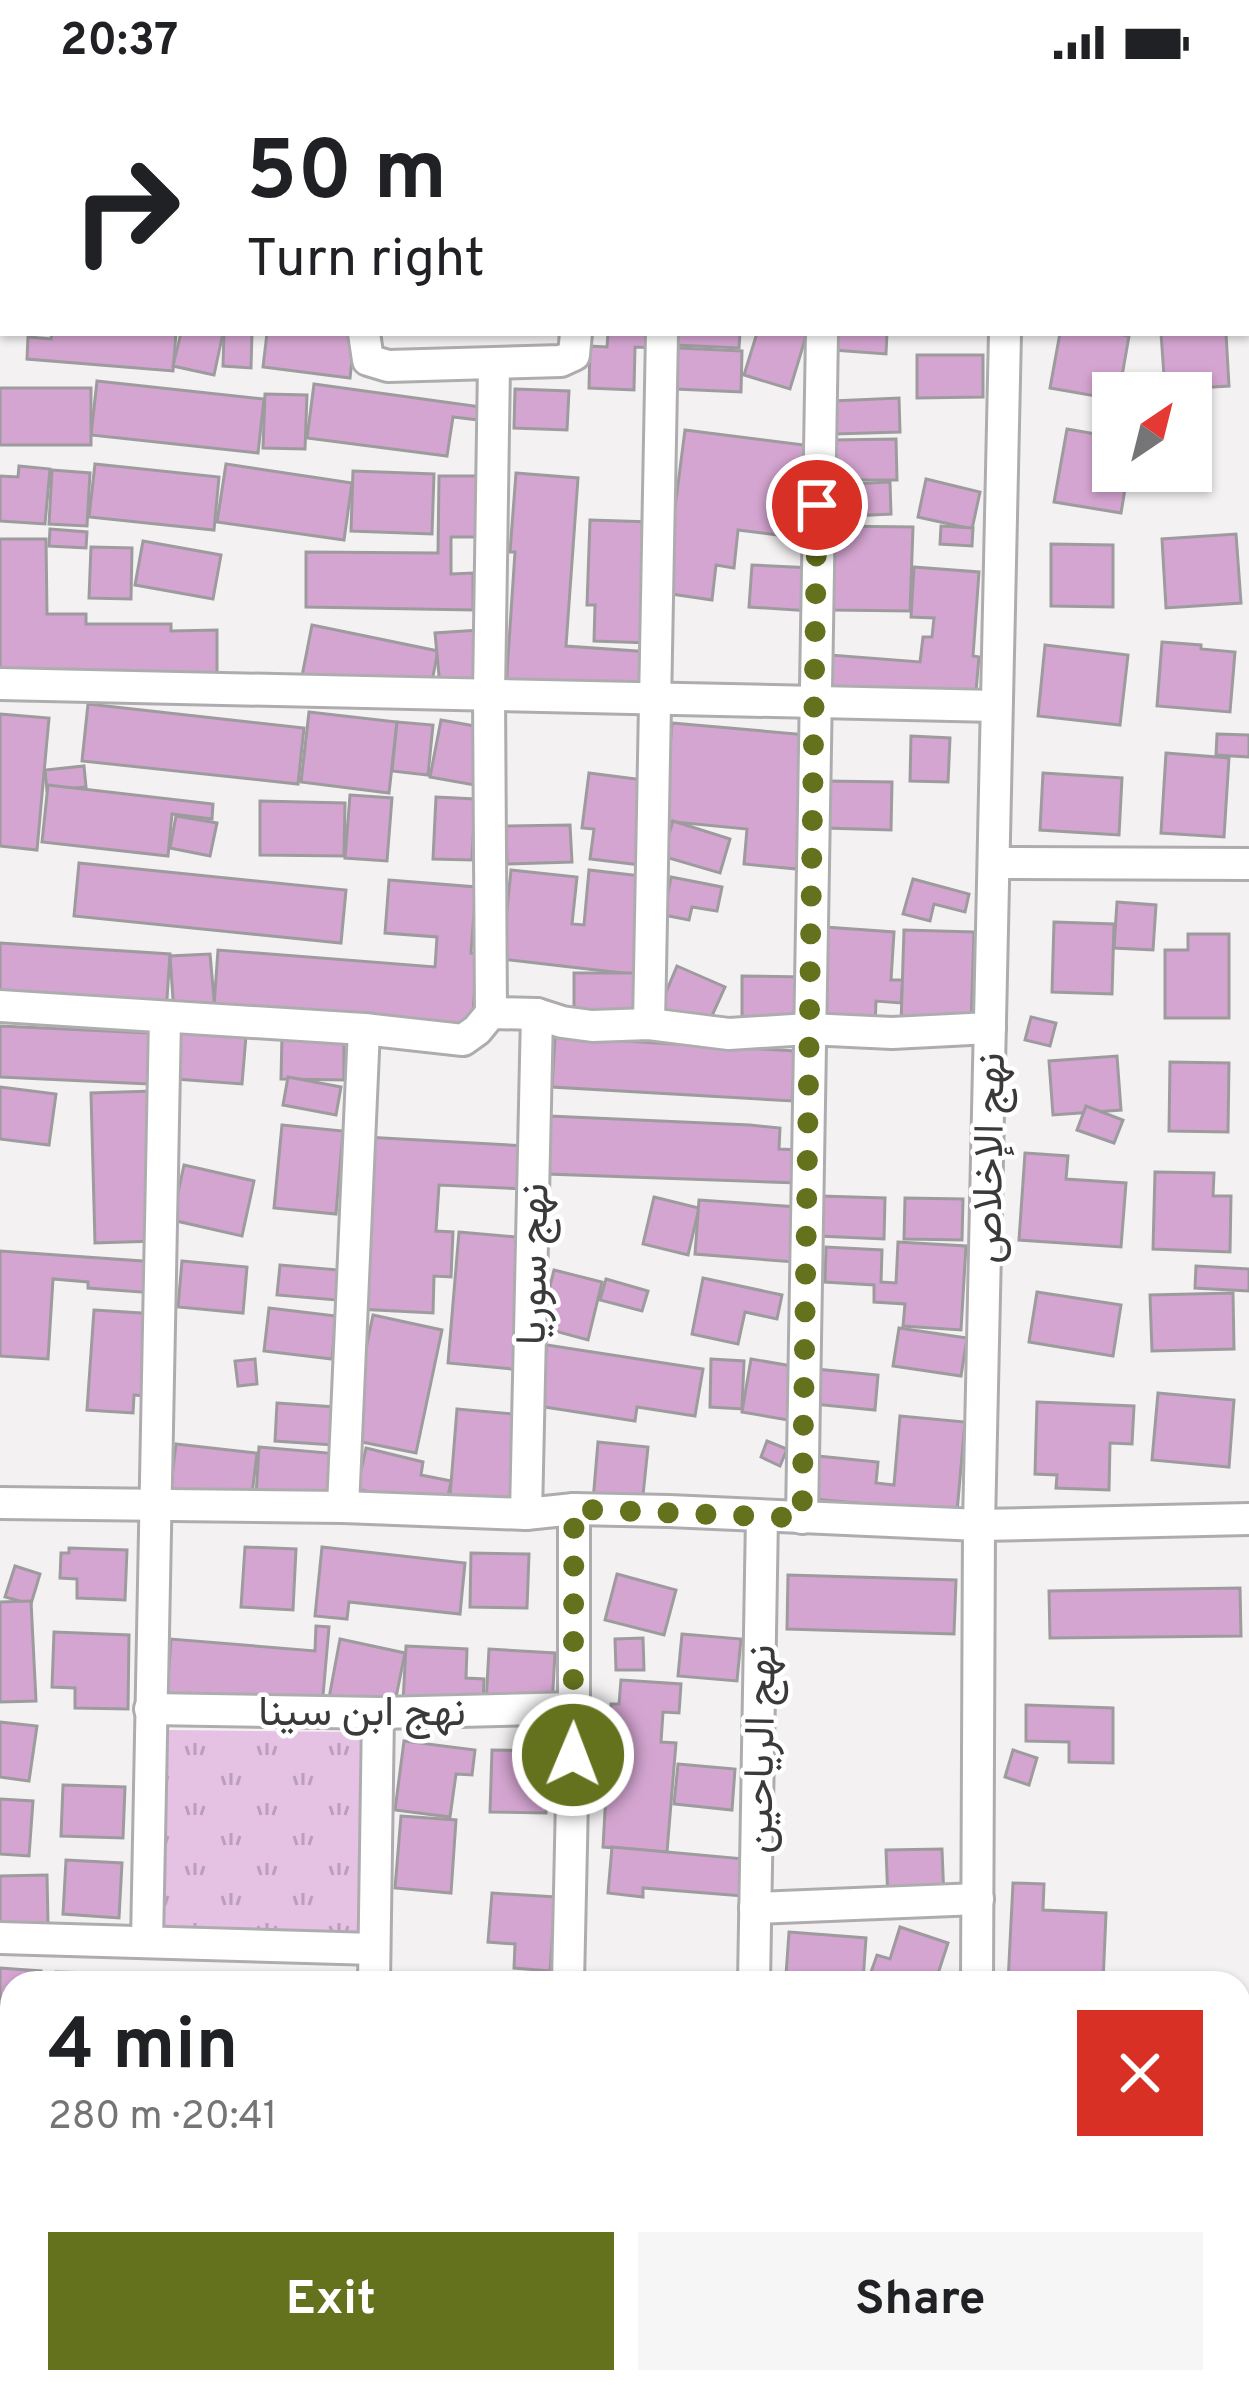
<!DOCTYPE html>
<html lang="en">
<head>
<meta charset="utf-8">
<style>
  body { margin:0; font-family:Overpass,Vazirmatn,sans-serif; background:#f6f6f6; color:#202124; height:100vh; display:flex; flex-direction:column; font-size:45px; white-space:nowrap }
  * { box-sizing:border-box; margin:0 }
  p { font-size:39px; color:#757577 }
  .icon { flex:none; width:66px; height:66px; fill:none; stroke:currentColor; stroke-width:2; stroke-linecap:round; stroke-linejoin:round }
  .map { position:relative; flex:1; overflow:hidden }
  .sheet { position:absolute; left:0px; top:1887px; width:1251px; height:423px; display:flex; flex-direction:column; background:#fff; border-radius:36px 36px 0 0; box-shadow:0 3px 9px #0004 }
  .sheet>* { flex:none }
  .top-card { position:absolute; left:0px; top:0px; width:1251px; height:252px; box-shadow:0 3px 9px #0004; background:#fff; color:#202124; overflow:hidden }
  .needle { width:78px; rotate:35deg }
  .tools { position:absolute; left:1092px; top:288px; display:grid; gap:24px }
  .tools a { display:grid; place-items:center; width:120px; height:120px; border-radius:0px; background:#fff; box-shadow:0 3px 9px #0004; font-size:60px }
  .pin { position:absolute; display:grid; place-items:center; width:102px; height:102px; color:#fff; margin:-51px; border:6px solid #fff; border-radius:50%; box-shadow:0 3px 12px #0007 }
  .me { position:absolute; width:132px; margin:-66px; rotate:1deg; stroke-linejoin:round; filter:drop-shadow(0 0 9px #0008) }
  .turn { display:flex; align-items:center; gap:42px; height:252px; padding:0 48px; font-size:54px }
  .turn .icon { width:156px; height:156px; stroke-width:2.5 }
  .turn b { display:block; font-size:84px; line-height:102px }
  .round { display:grid; place-items:center; flex:none; width:126px; height:126px; border-radius:0px; background:#f6f6f6 }
  .overview { display:flex; align-items:center; justify-content:space-between; height:204px; padding:0 48px }
  h1 { font-size:72px; font-weight:700; line-height:90px }
  .button { display:flex; gap:24px; margin-top:auto; padding:24px 48px }
  .button a { flex:1; height:138px; border-radius:0px; background:#65721d; color:#fff; font-size:48px; font-weight:700; line-height:138px; text-align:center }
  .button a+a { background:#f6f6f6; color:#202124 }
  .status { display:flex; justify-content:space-between; align-items:center; height:84px; padding:0 60px; background:#fff; direction:ltr }
  .status svg { height:33px; fill:currentColor }
  .map>svg:first-child { display:block }
  .grass { fill:url(#grass-tufts) }
  .building { fill:#d4a5d1; stroke:#9e9b9e; stroke-width:3 }
  .lines { fill:none; stroke-linecap:round; stroke-linejoin:round }
  .minor-casing { stroke:#afacaf; stroke-width:36 }
  .minor { stroke:#fff; stroke-width:30 }
  .route { stroke:#65721d; stroke-width:21; stroke-dasharray:0 37.8 }
  .labels { text-anchor:middle; stroke-width:9; stroke-linejoin:round; paint-order:stroke }
  .street-label { font-size:42px; fill:#3b3a3b; stroke:#fff }
</style>
</head>
<body>
<div class="status"><b>20:37</b><svg viewBox="0 0 49 12"><path d="M0 12V9h3v3zM5 12V6h3v6zM10 12V3h3v9zM15 12V0h3v12zM26 1h20v11H26zM47 4h2v5h-2z"/></svg></div>
<div class="map">
<svg width="1249" height="2309" viewBox="0 0 1249 2309">
  <defs>
    <pattern id="grass-tufts" width="24" height="20" patternUnits="userSpaceOnUse" patternTransform="scale(3)"><rect width="24" height="20" fill="#e5c1e3"/><path d="M3 7l-1-3M5 7V3M7 7l1-3M15 17l-1-3M17 17v-4M19 17l1-3" fill="none" stroke="#bb9eb9"/></pattern>
  </defs>
  <rect width="100%" height="100%" fill="#f4f1f3"/>
  <path class="grass" d="M167,1646l193,2 -2,200 -196,-5z"/>
  <g class="building">
    <path d="M2,0h56v3h-55v53h-3z"/>
    <path d="M484,0h115l-1,3h-115z"/>
    <path d="M1027,0h93l2,3h-97z"/>
    <path d="M52,249h124l-3,38 -146,-12 1,-22 23,2z"/>
    <path d="M181,249h42l-9,42 -41,-9z"/>
    <path d="M224,249h28l-1,35 -28,-2z"/>
    <path d="M267,249h88l-5,45 -87,-11z"/>
    <path d="M608,249h48v15l-21,-1 -1,43 -45,-2 1,-42 17,1z"/>
    <path d="M676,249h64l-1,15 -64,-3z"/>
    <path d="M757,249h50l-17,56 -46,-14z"/>
    <path d="M836,249h51l-1,21 -52,-4z"/>
    <path d="M1060,249h52l17,3 -10,57h-6v6l-63,-11z"/>
    <path d="M1161,249h65l3,53 -64,4z"/>
    <path d="M678,264l64,3 -1,41 -65,-3z"/>
    <path d="M917,271h66v42l-66,1z"/>
    <path d="M97,297l167,18 -6,54 -167,-18z"/>
    <path d="M314,300l167,23 -2,13 -26,-3 -6,39 -140,-18z"/>
    <rect x="0" y="304" width="91" height="57"/>
    <path d="M515,305l54,2 -2,39 -53,-2z"/>
    <path d="M265,310l42,1 -2,54 -42,-1z"/>
    <path d="M899,314l1,34 -65,2 -2,-33z"/>
    <path d="M1067,345l46,8v34h15l-7,42 -67,-11z"/>
    <path d="M685,346l127,16 -4,93 -70,-9 -4,38 -18,-3 -4,35 -48,-7z"/>
    <path d="M896,355l1,41h-64l-1,-40z"/>
    <path d="M95,380l124,13 -5,53 -125,-13z"/>
    <path d="M226,380l126,19 -8,57 -127,-18z"/>
    <path d="M19,382l31,3 -5,55 -45,-3v-45l18,1z"/>
    <path d="M52,386l38,3 -3,53 -38,-2z"/>
    <path d="M353,387l81,3 -2,60 -81,-3z"/>
    <path d="M516,389l62,5 -12,168 84,6 -3,47 -141,-11 9,-136h-5z"/>
    <path d="M439,392h44v61h-32v37l22,-1v37l-167,-3v-55l132,1z"/>
    <path d="M926,395l54,13 -8,37 -54,-12z"/>
    <path d="M890,398l1,32 -58,3 -2,-32z"/>
    <path d="M590,436l62,2 -2,121 -56,-2 1,-36h-8z"/>
    <path d="M832,442l81,1 -3,84 -78,-1z"/>
    <path d="M941,442l32,2 -1,18 -32,-2z"/>
    <path d="M50,445l37,3 -1,16 -37,-2z"/>
    <path d="M1236,450l5,69 -75,5 -4,-69z"/>
    <path d="M0,455h46l1,75h39v10h85v7l46,-1v56h-217z"/>
    <path d="M143,457l78,14 -8,44 -78,-14z"/>
    <path d="M1051,460l62,1v62l-62,-1z"/>
    <path d="M91,463l41,1 -1,51 -42,-1z"/>
    <path d="M752,481l60,3 -2,43 -61,-4z"/>
    <path d="M914,483l65,5 -6,84 6,1 -4,46 -148,2 4,-50 89,7 3,-25h9l2,-19 -23,-1z"/>
    <path d="M312,541l126,26 -10,50 -126,-25z"/>
    <path d="M479,546l5,63 -43,4 -6,-64z"/>
    <path d="M1162,558l39,3v4l34,3 -5,60 -73,-6z"/>
    <path d="M1045,561l83,10 -8,70 -82,-9z"/>
    <path d="M88,620l216,24 -6,56 -216,-23z"/>
    <path d="M309,628l88,10 -8,71 -88,-11z"/>
    <path d="M0,630l49,4 -12,132 -37,-4z"/>
    <path d="M441,636l45,8 -11,57 -45,-8z"/>
    <path d="M397,638l36,3 -5,50 -36,-4z"/>
    <path d="M672,639l136,12 -11,134 -53,-5 3,-35 -83,-8z"/>
    <path d="M1217,650l32,1v22l-33,-2z"/>
    <path d="M911,652l39,2 -2,44 -38,-1z"/>
    <path d="M1166,669l63,5 -5,79 -63,-4z"/>
    <path d="M84,682l2,21 -39,4 -2,-21z"/>
    <path d="M589,689l63,8 -11,84 -51,-6 4,-30 -12,-1z"/>
    <path d="M1043,689l79,5 -3,57 -79,-5z"/>
    <path d="M826,697l66,1 -1,48 -66,-2z"/>
    <path d="M48,701l165,19 -1,15 -40,-5 -4,42 -126,-14z"/>
    <path d="M350,711l42,3 -5,63 -42,-3z"/>
    <path d="M436,713l39,2 -3,61 -39,-1z"/>
    <path d="M260,717l85,2 -1,53 -84,-1z"/>
    <path d="M176,732l41,7 -7,33 -40,-8z"/>
    <path d="M673,737l57,18 -10,34 -58,-17z"/>
    <path d="M570,741l2,37 -65,2 -1,-38z"/>
    <path d="M79,779l267,27 -5,53 -267,-27z"/>
    <path d="M511,786l66,7 -5,47 12,1 5,-55 61,7 -10,98 -138,-16z"/>
    <path d="M671,793l51,10 -5,24 -25,-4 -3,13 -25,-5z"/>
    <path d="M913,795l56,15 -4,18 -31,-8 -4,17 -27,-7z"/>
    <path d="M389,796l87,7 -5,66 6,1 -5,73 -258,-21 4,-56 217,17 2,-30 -52,-4z"/>
    <path d="M1117,818l39,3 -3,45 -39,-2z"/>
    <path d="M1054,838l60,2 -2,70 -60,-2z"/>
    <path d="M825,843l69,5 -3,48h12l-2,23 -25,-2 -1,28 -56,-4z"/>
    <path d="M904,846l70,2 -3,94 -70,-2z"/>
    <path d="M1188,850h41v84h-64v-68h23z"/>
    <path d="M0,859l170,11 -4,59 -166,-11z"/>
    <path d="M210,870l5,56 -41,3 -4,-57z"/>
    <path d="M677,882l48,21 -19,42 -47,-20z"/>
    <path d="M574,889h67v48l-67,-1z"/>
    <path d="M742,892l62,1 -1,47 -61,-1z"/>
    <path d="M1031,933l25,6 -6,23 -25,-6z"/>
    <path d="M0,942l150,7 -2,51 -148,-7z"/>
    <path d="M179,947l67,5 -4,48 -66,-5z"/>
    <path d="M282,951l62,1v44l-63,-1z"/>
    <path d="M555,953l240,14 -3,50 -240,-14z"/>
    <path d="M1117,972l4,54 -68,5 -4,-54z"/>
    <path d="M1170,978l59,1 -1,69 -59,-1z"/>
    <path d="M288,993l53,10 -5,28 -53,-10z"/>
    <path d="M0,1003l56,7 -7,51 -49,-6z"/>
    <path d="M153,1007l3,150 -61,2 -4,-150z"/>
    <path d="M1086,1022l37,14 -9,23 -37,-13z"/>
    <path d="M549,1032l201,9 30,3 -1,21 20,1 -2,33 -250,-9z"/>
    <path d="M282,1041l61,6 -7,83 -62,-6z"/>
    <path d="M365,1053l161,9 -2,43 -85,-4 -3,46 17,1 -2,45 -17,-1 -1,37 -76,-4z"/>
    <path d="M1025,1069l43,3 -2,23 60,4 -5,64 -102,-7z"/>
    <path d="M184,1081l70,16 -12,55 -70,-16z"/>
    <path d="M1155,1088l59,1 -1,23h18l-1,56 -77,-3z"/>
    <path d="M820,1112l65,2 -1,41 -66,-3z"/>
    <path d="M654,1113l45,11 -11,47 -45,-11z"/>
    <path d="M905,1114l58,1 -1,41 -58,-1z"/>
    <path d="M699,1116l99,7 -4,55 -99,-8z"/>
    <path d="M459,1148l69,6 -6,132 -74,-7z"/>
    <path d="M898,1158l68,4 -5,84 -58,-4 2,-22 -31,-2v-17l-49,-3 1,-35 56,3 -1,32 15,1z"/>
    <path d="M0,1167l156,11 -2,31 -66,-5v-6l-35,-3 -5,80 -48,-3z"/>
    <path d="M182,1177l65,6 -4,46 -65,-6z"/>
    <path d="M280,1181l59,5 -3,30 -59,-5z"/>
    <path d="M1196,1182l53,3v22l-54,-3z"/>
    <path d="M554,1186l48,12 -14,58 -48,-13z"/>
    <path d="M703,1194l79,17 -5,24 -32,-7 -7,32 -46,-10z"/>
    <path d="M606,1195l42,12 -6,20 -42,-11z"/>
    <path d="M1037,1208l84,13 -8,51 -84,-14z"/>
    <path d="M1233,1209l1,56 -82,2 -2,-56z"/>
    <path d="M269,1224l67,8 -4,43 -68,-8z"/>
    <path d="M94,1226l62,4 -2,83 -20,-2 -1,18 -46,-3z"/>
    <path d="M373,1231l69,15 -26,123 -69,-14z"/>
    <path d="M899,1244l68,10 -6,38 -68,-10z"/>
    <path d="M547,1261l156,24 -8,47 -58,-9 -2,14 -97,-15z"/>
    <path d="M255,1275l2,25 -19,2 -3,-25z"/>
    <path d="M711,1275l33,2 -2,48 -32,-2z"/>
    <path d="M751,1275l47,8 -10,53 -46,-8z"/>
    <path d="M816,1285l62,6 -3,35 -62,-6z"/>
    <path d="M1158,1309l76,7 -5,67 -77,-7z"/>
    <path d="M1037,1318l97,4 -2,38 -22,-1 -1,47 -53,-2 1,-13 -22,-1z"/>
    <path d="M277,1319l58,4 -2,38 -58,-4z"/>
    <path d="M457,1325l68,6 -5,87 -70,-6z"/>
    <path d="M900,1332l65,6 -8,90 -144,-13 4,-43 61,6 -2,21 18,2z"/>
    <path d="M767,1357l20,8 -7,17 -19,-9z"/>
    <path d="M598,1358l50,5 -6,58 -49,-4z"/>
    <path d="M176,1360l81,9 -6,50 -81,-11z"/>
    <path d="M259,1363l80,7 -4,49 -79,-7z"/>
    <path d="M366,1364l57,14 -2,13 30,6 -6,29 -88,-21z"/>
    <path d="M245,1463l51,2 -3,61 -52,-3z"/>
    <path d="M322,1463l143,16 -5,51 -111,-12 -2,17 -32,-3z"/>
    <path d="M69,1464l58,2 -2,50 -48,-2v-19l-17,-1 1,-25h8z"/>
    <path d="M471,1469l58,1 -2,54 -57,-1z"/>
    <path d="M15,1482l25,8 -9,30 -26,-7z"/>
    <path d="M617,1490l59,16 -12,45 -59,-15z"/>
    <path d="M788,1491l168,5 -2,54 -167,-5z"/>
    <path d="M1240,1504l1,48 -191,2 -1,-47z"/>
    <path d="M31,1517l5,100 -36,1v-100z"/>
    <path d="M316,1542l13,1 -7,80 -155,-12 4,-56 144,12z"/>
    <path d="M54,1548l75,3 -1,74 -53,-1v-20l-23,-1z"/>
    <path d="M682,1550l59,5 -4,42 -59,-5z"/>
    <path d="M643,1554l1,32h-28l-1,-31z"/>
    <path d="M340,1555l65,14 -12,59 -64,-14z"/>
    <path d="M406,1562l61,3 -1,29 18,1 -1,26 -80,-3z"/>
    <path d="M489,1565l66,4 -3,53 -66,-3z"/>
    <path d="M621,1596l60,4 -2,29 -16,-1 -2,30 15,1 -9,109 -64,-5 8,-143h8z"/>
    <path d="M1026,1621l87,3v55l-44,-1v-20l-43,-1z"/>
    <path d="M0,1638l37,4 -8,55 -29,-4z"/>
    <path d="M404,1657l71,9 -3,25 -16,-1 -6,43 -55,-7z"/>
    <path d="M492,1666l55,1 -1,62 -56,-1z"/>
    <path d="M1013,1666l24,8 -8,27 -24,-8z"/>
    <path d="M678,1680l57,5 -3,41 -58,-6z"/>
    <path d="M63,1701l62,2 -2,51 -62,-2z"/>
    <path d="M0,1715l33,2 -4,55 -29,-2z"/>
    <path d="M401,1732l55,4 -5,73 -56,-5z"/>
    <path d="M612,1763l133,12 -3,37 -99,-8v9l-35,-4z"/>
    <path d="M942,1765l2,50 -56,2 -2,-51z"/>
    <path d="M66,1776l56,3 -3,55 -56,-4z"/>
    <path d="M47,1791l1,50 -48,1v-50z"/>
    <path d="M1013,1799l31,1 -1,26 63,3 -3,70h-95z"/>
    <path d="M492,1809l63,4 -5,74 -36,-3 1,-24 -27,-2z"/>
    <path d="M900,1843l48,16 -13,40h-40l-25,-8 7,-20 13,4z"/>
    <path d="M789,1848l77,6 -3,43 -77,-6z"/>
    <path d="M0,1884l41,3 -1,12h-28v42l-12,-1z"/>
    <path d="M56,1888l129,3 -1,8h-128z"/>
    <path d="M209,1893l147,6h-148z"/>
    <path d="M0,1981l12,1v53h-12z"/>
    <path d="M1239,2058h5l5,57v18l-10,1z"/>
    <rect x="0" y="2109" width="12" height="76"/>
    <path d="M1246,2138l3,28 -10,1v-28z"/>
    <path d="M1248,2173l1,31 -10,1v-31z"/>
    <path d="M0,2222l12,1v75h11v4l-23,-1z"/>
    <path d="M198,2298h133v4l-133,-1z"/>
    <path d="M330,2298h69v9l-69,-4z"/>
  </g>
  <g class="lines">
    <g class="minor-casing">
      <g id="minor">
        <path d="M465,0v3"/>
        <path d="M933,0l8,3"/>
        <path d="M141,3v-3"/>
        <path d="M0,119l3,1"/>
        <path d="M1248,162h1"/>
        <path d="M364,249l4,27 20,6 173,-5 13,-6 2,-22"/>
        <path d="M0,600l996,22"/>
        <path d="M994,779l255,1"/>
        <path d="M0,922l364,23 99,11 14,-10 14,-17 46,1 25,8 30,4 57,-2 80,10 79,-5 84,4 98,-5"/>
        <path d="M491,929l-2,-319 5,-330"/>
        <path d="M649,940l13,-691"/>
        <path d="M0,1419l343,4 183,7 48,-5 95,2 310,14 270,-6"/>
        <path d="M343,1423l21,-478"/>
        <path d="M526,1430l11,-500"/>
        <path d="M802,1434c4,-395 10,-790 20,-1185"/>
        <path d="M150,1625l228,4 196,-5"/>
        <path d="M755,1824l223,-9"/>
        <path d="M0,1854l374,11"/>
        <path d="M147,1858l18,-924"/>
        <path d="M374,1899l4,-270"/>
        <path d="M568,1899l6,-275v-199"/>
        <path d="M754,1899l8,-467"/>
        <path d="M977,1899l2,-458 26,-1192"/>
        <path d="M1239,2006l10,-1"/>
        <path d="M0,2041h12"/>
        <path d="M1239,2240l10,-1"/>
        <path d="M975,2298l1,11"/>
        <path d="M537,2309l130,-11"/>
      </g>
    </g>
    <use href="#minor" class="minor"/>
  </g>
  <g class="lines">
    <path class="route" d="M573,1671l1,-246 228,9 15,-1013"/>
  </g>
  <g class="labels">
    <g class="street-label">
      <text transform="translate(987 1074) rotate(-89)" y="15">نهج الإخلاص</text>
      <text transform="translate(531 1180) rotate(-89)" y="15">نهج سوريا</text>
      <text x="362" y="1641">نهج ابن سينا</text>
      <text transform="translate(758 1665) rotate(-89)" y="15">نهج الرياحين</text>
    </g>
  </g>
</svg>
<div class="tools">
<a><svg class="needle" viewBox="-14 -14 28 28"><path d="M0-13l5 13h-10z" fill="#e53935"/><path d="M0 13l5-13h-10z" fill="#757577"/></svg></a>
</div>
<div class="pin" style="left:817px;top:421px;background:#d93025"><svg class="icon" aria-label="arrive" viewBox="0 0 24 24"><path d="M6 21V4h12l-3 4 3 4H6"/></svg></div>
<svg class="me" style="left:573px;top:1671px" viewBox="-20 -20 40 40"><circle r="17" fill="#65721d" stroke="#fff" stroke-width="3"/><path d="M0-11L8 9 0 5-8 9z" fill="#fff"/></svg>
<div class="top-card">
<div class="turn"><svg class="icon" aria-label="right" viewBox="0 0 24 24"><path d="M7 20v-9h11M14 6l5 5-5 5"/></svg><div><b>50 m</b>Turn right</div></div>
</div>
<section class="sheet">
<div class="overview"><div><h1>4 min</h1><p>280 m · 20:41</p></div><a class="round" style="background:#d93025;color:#fff"><svg class="icon" aria-label="close" viewBox="0 0 24 24"><path d="M6 6l12 12M18 6L6 18"/></svg></a></div>
<div class="button"><a>Exit</a><a>Share</a></div>
</section>
</div>
</body>
</html>
